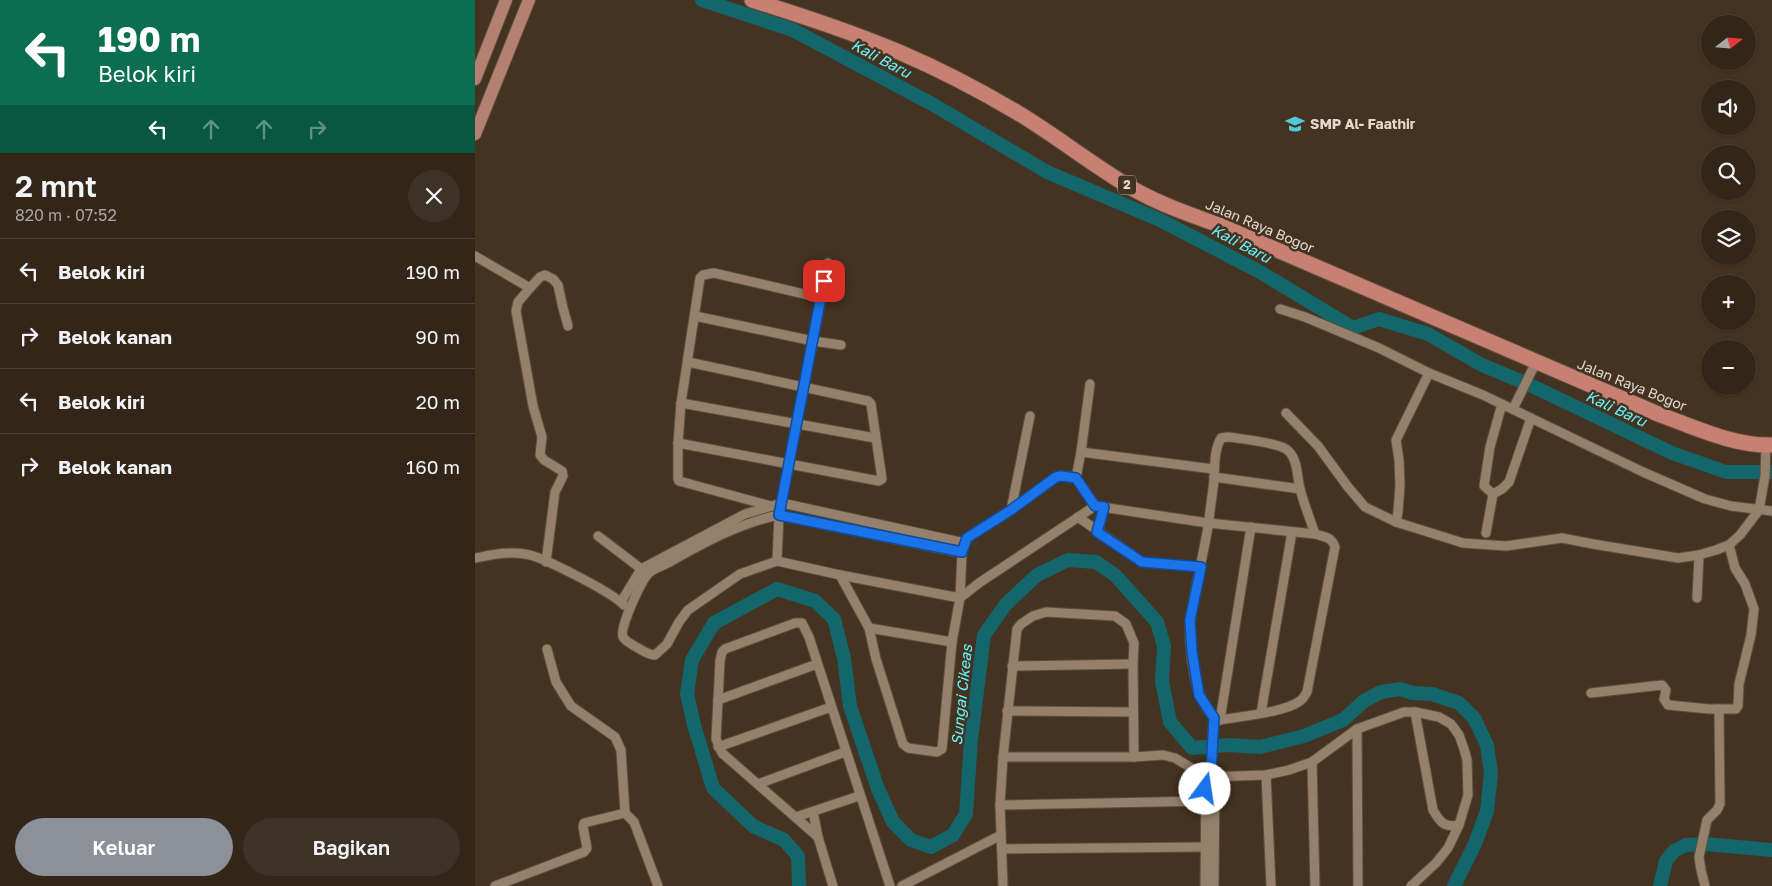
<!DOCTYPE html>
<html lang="id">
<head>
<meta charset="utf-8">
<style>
  body { margin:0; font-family:"Golos Text",sans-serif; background:#3e3226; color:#f1f3f6; height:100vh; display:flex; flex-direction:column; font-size:19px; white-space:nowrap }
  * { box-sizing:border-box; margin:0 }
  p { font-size:16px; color:#a9a5a2 }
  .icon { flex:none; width:28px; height:28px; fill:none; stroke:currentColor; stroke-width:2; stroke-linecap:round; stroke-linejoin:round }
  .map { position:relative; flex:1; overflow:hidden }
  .details { display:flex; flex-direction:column; background:#332619; width:475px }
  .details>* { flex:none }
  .hud { background:#0b6e4f; color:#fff; overflow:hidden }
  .needle { width:32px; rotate:73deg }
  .buttons { position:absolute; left:1226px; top:15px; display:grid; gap:10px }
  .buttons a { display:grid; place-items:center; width:55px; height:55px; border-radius:50%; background:#332619; box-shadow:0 1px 4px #0004,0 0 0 1px #4e4338; font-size:25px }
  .pin { position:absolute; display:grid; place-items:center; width:42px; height:42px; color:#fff; margin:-21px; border-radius:10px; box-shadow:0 2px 8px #0006 }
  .me { position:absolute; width:55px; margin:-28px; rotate:14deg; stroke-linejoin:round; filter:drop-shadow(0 0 4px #0008) }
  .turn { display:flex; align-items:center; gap:18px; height:105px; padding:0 15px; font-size:22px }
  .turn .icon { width:65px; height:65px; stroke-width:2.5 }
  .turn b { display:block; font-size:35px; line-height:42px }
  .lanes { display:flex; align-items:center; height:48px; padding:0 15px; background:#0003; justify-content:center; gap:25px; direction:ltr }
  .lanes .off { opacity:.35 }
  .round { display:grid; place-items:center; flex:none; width:52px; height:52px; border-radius:26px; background:#3e3226 }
  .summary { display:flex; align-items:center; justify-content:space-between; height:85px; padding:0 15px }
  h1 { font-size:30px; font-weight:600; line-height:38px }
  .button { display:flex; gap:10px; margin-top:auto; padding:10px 15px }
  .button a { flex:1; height:58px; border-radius:30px; background:#8c9099; color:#fff; font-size:20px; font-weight:600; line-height:58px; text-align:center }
  .button a+a { background:#3e3226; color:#f1f3f6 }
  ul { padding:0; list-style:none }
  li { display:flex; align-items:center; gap:15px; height:65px; padding:0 15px; border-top:1px solid #4e4338 }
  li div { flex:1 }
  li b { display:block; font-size:19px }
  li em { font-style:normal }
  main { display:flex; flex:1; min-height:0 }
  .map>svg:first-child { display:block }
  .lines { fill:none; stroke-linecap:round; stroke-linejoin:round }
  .river { stroke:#13666b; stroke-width:14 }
  .street-casing { stroke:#5e4f3f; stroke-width:11 }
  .primary-casing { stroke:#5e4f3f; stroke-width:14 }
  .highway-casing { stroke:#5e4f3f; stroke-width:17 }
  .street { stroke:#95806c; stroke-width:9 }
  .primary { stroke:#b48070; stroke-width:12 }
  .highway { stroke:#c88072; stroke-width:15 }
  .route-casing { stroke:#114b97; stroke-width:12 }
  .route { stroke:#1a73e8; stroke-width:9 }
  .labels { text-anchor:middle; stroke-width:5; stroke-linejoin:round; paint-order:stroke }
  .shield { fill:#443321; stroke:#b3a699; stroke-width:1 }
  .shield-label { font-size:12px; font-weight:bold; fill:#e3d8cd }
  .poi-label { font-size:14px; font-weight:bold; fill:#e3d8cd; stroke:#443321; text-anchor:start }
  .street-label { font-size:14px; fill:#e3d8cd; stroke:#443321 }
  .water-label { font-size:15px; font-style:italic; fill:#66f5fe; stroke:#443321 }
</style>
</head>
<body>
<main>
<section class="details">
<div class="hud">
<div class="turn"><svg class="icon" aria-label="left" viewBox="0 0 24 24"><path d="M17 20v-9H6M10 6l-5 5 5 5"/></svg><div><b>190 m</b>Belok kiri</div></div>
<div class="lanes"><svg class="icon" aria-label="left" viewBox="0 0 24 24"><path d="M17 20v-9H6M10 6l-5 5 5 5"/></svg><svg class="icon off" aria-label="ahead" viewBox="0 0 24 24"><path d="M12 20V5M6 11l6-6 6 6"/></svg><svg class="icon off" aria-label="ahead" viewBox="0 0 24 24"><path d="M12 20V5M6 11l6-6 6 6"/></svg><svg class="icon off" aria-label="right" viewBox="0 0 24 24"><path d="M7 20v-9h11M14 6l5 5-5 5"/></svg></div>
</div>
<div class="summary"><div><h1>2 mnt</h1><p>820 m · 07:52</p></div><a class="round"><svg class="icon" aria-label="close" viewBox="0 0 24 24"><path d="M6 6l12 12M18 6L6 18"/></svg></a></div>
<ul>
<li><svg class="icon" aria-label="left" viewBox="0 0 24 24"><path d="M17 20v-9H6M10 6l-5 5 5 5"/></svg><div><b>Belok kiri</b></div><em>190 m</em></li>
<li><svg class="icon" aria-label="right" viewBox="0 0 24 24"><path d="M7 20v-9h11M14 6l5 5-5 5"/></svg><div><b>Belok kanan</b></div><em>90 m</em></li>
<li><svg class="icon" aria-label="left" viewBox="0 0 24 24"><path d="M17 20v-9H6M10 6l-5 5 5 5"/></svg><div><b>Belok kiri</b></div><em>20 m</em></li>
<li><svg class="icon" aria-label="right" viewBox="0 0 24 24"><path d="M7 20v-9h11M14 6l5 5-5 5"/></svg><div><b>Belok kanan</b></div><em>160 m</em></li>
</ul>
<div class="button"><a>Keluar</a><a>Bagikan</a></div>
</section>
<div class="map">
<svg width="1297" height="886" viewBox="0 0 1297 886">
  <rect width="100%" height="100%" fill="#443321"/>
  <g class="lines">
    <g class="river">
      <path d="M227,0l91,30 139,74 115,68 113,48 100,52 93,56 26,-9 49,15 54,31 48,20 142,68 54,19h46"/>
      <path d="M324,886l-1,-30 -14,-16 -31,-14 -40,-38 -19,-63 -7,-31 5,-34 22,-37 63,-34 38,12 19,18 10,39 6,48 28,83 15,33 18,18 20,7 22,-12 13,-21 5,-74 13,-105 22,-31 31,-29 31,-15 28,2 19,13 42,47 7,24 -2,35 8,41 22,26 37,-3 31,2 44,-11 39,-16 21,-19 17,-9 19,-3 13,4 19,1 27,9 15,15 13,27 4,28 -4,38 -12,33 -21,42"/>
      <path d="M1185,886l6,-25 8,-10 12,-6 19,-1 67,6"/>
    </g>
    <g class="street-casing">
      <g id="street">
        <path d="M0,256l55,32 -12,14 -2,9 17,95 9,31 -2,18 4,5 18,11 1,5 -8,16 -9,70"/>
        <path d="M55,288l10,-11 5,-2 8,4 5,6 5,23 5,18"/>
        <path d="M805,309l25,8 74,31 50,25 54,22 160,77 62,27 26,7 41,5"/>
        <path d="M220,316l118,25 28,4"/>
        <path d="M206,403l194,35"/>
        <path d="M1038,409l23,-47"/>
        <path d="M811,413l32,33 30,41 17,20 31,15 67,21 43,3 56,-8 31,6 85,14 21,-3 17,-5 13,-5 11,-10 19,-25 6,-34 1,-31"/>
        <path d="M753,437c15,2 46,5 58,12 12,8 11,28 14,40 4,15 10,30 15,45 10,3 17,3 20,13l-28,145c-2,3 -4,7 -7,9 -17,12 -59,15 -80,19 -26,-9 -33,-79 -29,-102 4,-33 13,-65 18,-97 1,-14 4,-28 5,-42 1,-14 0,-29 7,-41z"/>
        <path d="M203,443l201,38 3,-2 -11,-75 -3,-3 -180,-39"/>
        <path d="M606,452l132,17"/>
        <path d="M739,477l86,12"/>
        <path d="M601,478l5,-26 9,-68"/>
        <path d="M1018,494l-9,-8 6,-39 12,-43"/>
        <path d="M296,506l-92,-25 -1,-2v-36l3,-40 19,-125 3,-3 11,-2 107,25"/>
        <path d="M536,510l19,-94"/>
        <path d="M603,517l64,45 59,5"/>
        <path d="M921,522l2,-10 2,-27 -1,-25 -3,-20 33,-67"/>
        <path d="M623,532l6,-25"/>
        <path d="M1011,533l7,-39 9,-5 7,-7 22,-64"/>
        <path d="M123,536l46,35"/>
        <path d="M487,553l-183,-38c-39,8 -76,28 -111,48 -6,3 -16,6 -20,11 -7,8 -29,54 -25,63 3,5 10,8 15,11 5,3 11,7 17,7l12,-11 12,-22 9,-12 52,-36 37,-13 63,14 29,53 7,31 27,85 5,4 29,4 5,-3 10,-107 8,-44 2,-45 3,-10 5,-7 41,-26 45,-33 5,-1 15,2 19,28 113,17 107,11"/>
        <path d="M0,558c17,-3 32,-7 50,-4 17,2 86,38 99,51"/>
        <path d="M302,561l2,-46 49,-252"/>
        <path d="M365,575l120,23 19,-15 116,-77"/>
        <path d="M1222,598l2,-43"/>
        <path d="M146,602l20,-33 104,-55 37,-11 183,40"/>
        <path d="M394,628l83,14"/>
        <path d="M72,649l9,33 15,24 44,31 6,13 4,63 9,9 24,64"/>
        <path d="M537,666l121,-2"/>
        <path d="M1116,693l71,-8 4,5 -2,9 4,6 41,4h27l2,-3 1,-22 12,-49 3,-26 -9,-25 -10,-16 -6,-23"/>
        <path d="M243,700l99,-36"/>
        <path d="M532,711l126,1"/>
        <path d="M940,712l18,98c7,12 11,18 26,15"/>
        <path d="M786,713l31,-181"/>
        <path d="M745,720l31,-193"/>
        <path d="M882,729l1,157"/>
        <path d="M243,747l113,-40"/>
        <path d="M528,757h131l29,-2 12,3 31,19 60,-2 23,-5 23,-8 45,-33 47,-17h11l24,5 12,7 8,11 5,14 3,11 1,35 -9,30 -11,23 -12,15 -25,23"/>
        <path d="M837,762l3,124"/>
        <path d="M736,771l3,-53"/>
        <path d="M791,775l5,111"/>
        <path d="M283,784l87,-32"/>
        <path d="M525,805l206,-4"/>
        <path d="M338,812l5,25"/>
        <path d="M321,817l63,-21"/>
        <path d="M527,849l203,-2"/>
        <path d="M20,886l89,-34 3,-4 -4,-21 1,-4 41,-10"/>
        <path d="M358,886l-15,-49 -96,-84 -6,-14 4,-78 2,-9 3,-3 70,-26h7l7,14 81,249"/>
        <path d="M427,886l99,-51"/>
        <path d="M528,886l-3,-81 3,-48 14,-128 4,-5 12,-8 13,-4 69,4 11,8 8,19 -1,21 1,93"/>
        <path d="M730,886l1,-109 5,-6 4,7 -1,108"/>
        <path d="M1230,886l-4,-16 -2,-13 8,-37 10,-10 3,-6 -1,-95"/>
      </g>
    </g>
    <g class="primary-casing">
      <g id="primary">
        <path d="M0,79l31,-79"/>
        <path d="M0,134l54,-134"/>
      </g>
    </g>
    <g class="highway-casing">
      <path id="highway" d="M277,0c50,16 100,32 147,52 40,17 82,39 119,61 40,24 77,54 117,77 27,15 56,25 84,35l439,189c36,13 75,32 114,31"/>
    </g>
    <use href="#street" class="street"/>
    <use href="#primary" class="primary"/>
    <use href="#highway" class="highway"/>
  </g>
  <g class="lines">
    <g class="route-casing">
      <path id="route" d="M349,281l-45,234 183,37 5,-14 44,-28 45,-33 5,-1 15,2 19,28 9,1 -7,25 45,30 59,5 -11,53 2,32 7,43 15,23 -3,53 -6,6v12"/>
    </g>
    <use href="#route" class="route"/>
  </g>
  <defs>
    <g id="school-bare" transform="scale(1.5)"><path d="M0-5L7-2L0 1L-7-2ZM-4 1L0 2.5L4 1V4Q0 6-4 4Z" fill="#53cadc" stroke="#443321" stroke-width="2.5" paint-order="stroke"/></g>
  </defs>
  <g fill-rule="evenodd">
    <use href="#school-bare" x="820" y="124"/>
  </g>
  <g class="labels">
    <rect class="shield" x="643" y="175.5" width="18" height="19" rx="4"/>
    <g class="shield-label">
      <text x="652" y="189">2</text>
    </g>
    <g class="poi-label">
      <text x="835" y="129">SMP Al- Faathir</text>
    </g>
    <g class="street-label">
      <text transform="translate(785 226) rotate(23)" y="5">Jalan Raya Bogor</text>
      <text transform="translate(1157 385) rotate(22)" y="5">Jalan Raya Bogor</text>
    </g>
    <g class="water-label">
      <text transform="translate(406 59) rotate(28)" y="5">Kali Baru</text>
      <text transform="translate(766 244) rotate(28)" y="5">Kali Baru</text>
      <text transform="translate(1141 409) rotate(25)" y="5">Kali Baru</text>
      <text transform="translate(487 695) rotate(-84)" y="5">Sungai Cikeas</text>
    </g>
  </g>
</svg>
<div class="buttons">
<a><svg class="needle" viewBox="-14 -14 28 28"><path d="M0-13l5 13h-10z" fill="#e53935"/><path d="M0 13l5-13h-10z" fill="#a9a5a2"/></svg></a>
<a><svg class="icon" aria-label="sound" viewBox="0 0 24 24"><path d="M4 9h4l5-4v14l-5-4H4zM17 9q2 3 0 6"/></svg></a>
<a><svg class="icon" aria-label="search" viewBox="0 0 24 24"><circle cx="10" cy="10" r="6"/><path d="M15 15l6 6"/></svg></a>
<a><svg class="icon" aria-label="layers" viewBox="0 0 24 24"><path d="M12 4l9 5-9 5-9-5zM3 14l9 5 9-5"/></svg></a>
<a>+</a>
<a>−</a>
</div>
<div class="pin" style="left:349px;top:281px;background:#d93025"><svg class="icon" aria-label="arrive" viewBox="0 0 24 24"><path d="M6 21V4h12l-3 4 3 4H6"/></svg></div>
<svg class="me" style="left:730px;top:789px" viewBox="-20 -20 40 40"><circle r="19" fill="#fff"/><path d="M0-13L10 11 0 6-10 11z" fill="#1a73e8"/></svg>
</div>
</main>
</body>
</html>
